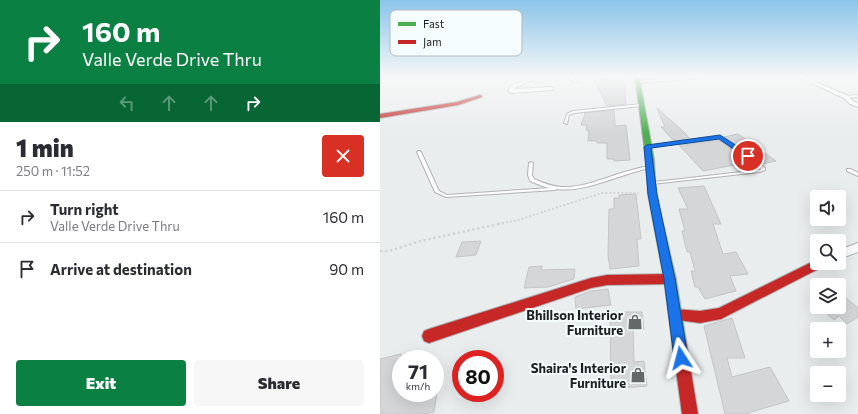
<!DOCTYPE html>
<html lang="en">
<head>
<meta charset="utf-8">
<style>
  body { margin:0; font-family:Commissioner,sans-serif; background:#f7f7f7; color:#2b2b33; height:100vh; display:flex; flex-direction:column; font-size:15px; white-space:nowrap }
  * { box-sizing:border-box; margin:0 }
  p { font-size:13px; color:#7c7c81 }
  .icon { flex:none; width:22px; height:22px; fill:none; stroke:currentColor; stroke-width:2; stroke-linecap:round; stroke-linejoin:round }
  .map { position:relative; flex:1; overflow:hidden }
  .drawer { display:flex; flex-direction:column; background:#fff; width:380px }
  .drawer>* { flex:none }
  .hud { background:#0b8043; color:#fff; overflow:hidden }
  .tools { position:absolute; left:430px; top:190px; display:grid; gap:8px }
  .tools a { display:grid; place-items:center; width:36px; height:36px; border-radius:4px; background:#fff; box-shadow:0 4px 16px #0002; font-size:20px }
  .speed { position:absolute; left:12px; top:350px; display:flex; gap:8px; font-size:20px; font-weight:700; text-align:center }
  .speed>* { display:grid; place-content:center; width:52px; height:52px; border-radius:50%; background:#fff; box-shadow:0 4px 16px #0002; line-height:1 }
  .speed small { font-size:10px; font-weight:400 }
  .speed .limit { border:6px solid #d22; background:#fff; color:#111 }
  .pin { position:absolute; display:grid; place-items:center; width:34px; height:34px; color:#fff; margin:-17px; border:2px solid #fff; border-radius:50%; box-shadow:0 1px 4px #0007 }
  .me { position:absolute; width:44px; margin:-22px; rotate:351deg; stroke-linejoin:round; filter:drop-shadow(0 0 3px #0008) }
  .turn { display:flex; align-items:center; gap:14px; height:84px; padding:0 16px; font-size:18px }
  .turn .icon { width:52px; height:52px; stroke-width:2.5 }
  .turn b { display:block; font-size:28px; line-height:34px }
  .lanes { display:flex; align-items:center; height:38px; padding:0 16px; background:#0003; justify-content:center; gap:20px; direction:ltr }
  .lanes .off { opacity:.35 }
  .round { display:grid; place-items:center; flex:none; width:42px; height:42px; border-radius:4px; background:#f7f7f7 }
  .head { display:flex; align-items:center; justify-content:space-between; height:68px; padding:0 16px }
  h1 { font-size:24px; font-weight:800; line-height:30px }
  .button { display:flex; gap:8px; margin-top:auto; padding:8px 16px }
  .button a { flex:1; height:46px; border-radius:4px; background:#0b8043; color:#fff; font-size:16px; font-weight:800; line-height:46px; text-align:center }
  .button a+a { background:#f7f7f7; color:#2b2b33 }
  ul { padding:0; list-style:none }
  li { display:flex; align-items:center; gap:12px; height:52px; padding:0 16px; border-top:1px solid #e1e1e2 }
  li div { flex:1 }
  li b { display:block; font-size:15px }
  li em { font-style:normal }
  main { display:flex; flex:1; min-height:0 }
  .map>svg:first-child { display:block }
  .building { fill:#d4d6d7; stroke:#c3c5c6 }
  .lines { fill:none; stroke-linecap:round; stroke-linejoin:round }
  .lane-casing { stroke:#b1b3b4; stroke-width:2 }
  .street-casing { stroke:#b1b3b4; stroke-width:2 }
  .fast-casing { stroke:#b1b3b4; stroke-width:2 }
  .jam-casing { stroke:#b1b3b4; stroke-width:2 }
  .path-far1 { stroke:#d4d4d4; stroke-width:2; stroke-dasharray:2 2; stroke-linecap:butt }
  .path { stroke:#d4d4d4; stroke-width:2.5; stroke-dasharray:2.5 2.5; stroke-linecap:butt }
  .lane { fill:#fcfcfc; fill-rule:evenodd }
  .street { fill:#fcfcfc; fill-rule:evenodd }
  .fast { fill:#4caf50; fill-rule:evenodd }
  .jam { fill:#c62828; fill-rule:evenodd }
  .route { fill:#1a73e8; stroke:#114b97 }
  .labels { text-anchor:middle; stroke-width:4; stroke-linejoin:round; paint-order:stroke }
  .near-poi-label { font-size:13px; font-weight:bold; fill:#1d2020; stroke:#f5fcfe; text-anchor:end }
  .key { fill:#f5fcfe; stroke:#b4babb; stroke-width:1 }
  .key-label { font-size:11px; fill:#1d2020 }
</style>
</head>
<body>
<main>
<section class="drawer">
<div class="hud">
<div class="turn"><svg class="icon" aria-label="right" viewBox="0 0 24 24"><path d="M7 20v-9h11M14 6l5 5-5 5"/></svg><div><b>160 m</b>Valle Verde Drive Thru</div></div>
<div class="lanes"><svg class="icon off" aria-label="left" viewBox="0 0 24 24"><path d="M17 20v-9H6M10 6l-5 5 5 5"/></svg><svg class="icon off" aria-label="ahead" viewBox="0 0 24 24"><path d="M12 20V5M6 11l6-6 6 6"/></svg><svg class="icon off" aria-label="ahead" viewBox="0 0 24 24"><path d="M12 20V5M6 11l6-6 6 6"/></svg><svg class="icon" aria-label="right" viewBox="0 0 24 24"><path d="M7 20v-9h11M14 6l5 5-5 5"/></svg></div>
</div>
<div class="head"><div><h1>1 min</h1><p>250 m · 11:52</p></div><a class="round" style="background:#d93025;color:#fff"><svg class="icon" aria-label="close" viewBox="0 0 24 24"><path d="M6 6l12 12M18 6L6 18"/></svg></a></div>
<ul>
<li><svg class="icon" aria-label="right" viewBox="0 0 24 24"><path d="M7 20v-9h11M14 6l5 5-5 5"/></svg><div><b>Turn right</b><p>Valle Verde Drive Thru</p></div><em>160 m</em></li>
<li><svg class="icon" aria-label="arrive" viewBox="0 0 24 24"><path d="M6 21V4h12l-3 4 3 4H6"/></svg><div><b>Arrive at destination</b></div><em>90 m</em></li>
</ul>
<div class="button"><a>Exit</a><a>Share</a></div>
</section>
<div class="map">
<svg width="478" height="414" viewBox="0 0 478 414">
  <rect width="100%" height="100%" fill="#eaedee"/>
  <g class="building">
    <path d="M244,78l2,26 -19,2 -13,-26z"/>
    <path d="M277,108l27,24 6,7 -16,2 -13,-14h4z"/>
    <path d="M234,110l1,16 11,-1 4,35 -16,1v-2h-7v-16h-10v-2h-9l1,-11h-3l1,-5h-6l4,-12z"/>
    <path d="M358,134l38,27 -14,3 -38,-27z"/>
    <path d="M339,140l35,26 -16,3 -4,-4 -31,6 -24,-26z"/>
    <path d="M324,186l17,38h-8l10,30 13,-2 12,22 -18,2 6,15 -31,8 -7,-12h-3l-4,-16h4l-5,-19h-3l-5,-21h3l-6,-22h9l-10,-21z"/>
    <path d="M256,194l5,45h-4l2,27 -29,3 -2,-14 1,-46h5v-11h5v-3z"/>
    <path d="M101,241l-5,14 -20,2 6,-15z"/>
    <path d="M162,266l-1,4 34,-1 -1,10 -26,8 -24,1 5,-21z"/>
    <path d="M228,289l3,16 -35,4 -1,-12 16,-6z"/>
    <path d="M459,292l19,16v9l-11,7 -8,-8 -5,4 -15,-13h20z"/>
    <path d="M230,312h32l2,17 -11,1 1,32 10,-1 3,25 -36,3z"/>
    <path d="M352,318l13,40h-18l5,19 38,-10 19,34 -45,13h-19l-21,-88z"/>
    <path d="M21,354v39h36l-3,19 -10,2h-44v-55z"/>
  </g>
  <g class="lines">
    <g class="lane-casing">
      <g id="lane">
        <path d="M478,95v2l-12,1 -1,-1 1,-1z"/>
        <path d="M261,104h1v2l-68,7 -5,2 -2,9 -3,-1 3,-9 6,-3z"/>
        <path d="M340,136l45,32v2l-5,2 -108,12v-1l2,-1 105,-12 2,-1 -42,-31 -71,10 -2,-1 2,-1z"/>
        <path d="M38,151h2l1,1 18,39 8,4 103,-7 -5,-1 -15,-6 -2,-6 1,-12 2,-1 2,1 -1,12 2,4c9,4 17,7 27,8 19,1 39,-7 57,-13 10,-3 20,-6 30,-8l2,1 -1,1c-9,2 -18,5 -27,8 -20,6 -43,16 -65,13l-2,1 -109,7 -11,-5 -18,-40z"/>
        <path d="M467,169h4l7,4v3l-11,-5z"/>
      </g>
    </g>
    <g class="street-casing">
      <g id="street">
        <path d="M156,76h7l-27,11 -1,2 36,-2 2,1v2l-42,3 -3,-2 4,-6z"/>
        <path d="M187,76h5l6,6 -4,1z"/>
        <path d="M322,76h26l-91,7 -2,-1 2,-1z"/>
        <path d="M416,76h6l46,20 6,6 4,1v4l-8,-3 -6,-6z"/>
        <path d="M478,243v9l-19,7v-9z"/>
      </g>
    </g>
    <g class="fast-casing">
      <path id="fast" d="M255,76h4l15,84 2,34 20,85 10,62 -2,5 -5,2 -5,-2 -2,-5 -8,-62 -16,-85 -2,-34z"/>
    </g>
    <g class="jam-casing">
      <g id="jam">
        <path d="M100,95l2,1v1l-24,8 -78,13v-4l77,-12z"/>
        <path d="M436,260l1,3h9l-2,3 -103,53 -21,4 -30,-4 -1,-4 1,-4 5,-2 25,2 19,-3z"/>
        <path d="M290,274l4,2 2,3 -2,3 -4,2 -63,1 -16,3 -162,55 -5,-2 -2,-5 2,-5 5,-2 162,-51 16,-3z"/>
        <path d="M299,334l5,2 2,5 12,73h-16l-10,-73 2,-5z"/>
      </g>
    </g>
    <path class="path-far1" d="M118,224l20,-4 84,-27h37"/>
    <path class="path" d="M0,251h9l32,-10 82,-18"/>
    <use href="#lane" class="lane"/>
    <use href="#street" class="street"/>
    <use href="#fast" class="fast"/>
    <use href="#jam" class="jam"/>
  </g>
  <linearGradient id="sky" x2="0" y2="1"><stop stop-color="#8bc4ea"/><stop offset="0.57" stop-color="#f6f7f7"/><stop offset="1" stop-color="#f6f7f7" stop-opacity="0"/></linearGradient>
  <rect width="478" height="134" fill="url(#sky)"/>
  <path class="route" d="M340,135l31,20v3h-5l-27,-19 -68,9 6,46 18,85 13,79 -2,5 -5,2 -5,-2 -2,-5 -10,-79 -16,-85 -4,-47 3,-2z"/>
  <defs>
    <g id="shop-bare" transform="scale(1.2)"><path d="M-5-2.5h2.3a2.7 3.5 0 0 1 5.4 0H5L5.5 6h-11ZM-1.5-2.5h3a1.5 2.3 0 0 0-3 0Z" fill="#656868" stroke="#f5fcfe" stroke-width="2.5" paint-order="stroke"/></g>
  </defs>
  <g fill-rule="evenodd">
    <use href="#shop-bare" x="255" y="322"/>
    <use href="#shop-bare" x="258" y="375"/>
  </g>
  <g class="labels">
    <g class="near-poi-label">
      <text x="243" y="320">Bhillson Interior<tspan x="243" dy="15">Furniture</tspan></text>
      <text x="246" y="373">Shaira's Interior<tspan x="246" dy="15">Furniture</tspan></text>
    </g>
  </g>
  <rect x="10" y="10" width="132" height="46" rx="6" class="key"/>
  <rect x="18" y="22" width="18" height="4" fill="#4caf50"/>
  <rect x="18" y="40" width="18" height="4" fill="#c62828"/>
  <g class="key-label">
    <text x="43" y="28">Fast</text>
    <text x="43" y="46">Jam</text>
  </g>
</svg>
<div class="tools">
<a><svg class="icon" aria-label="sound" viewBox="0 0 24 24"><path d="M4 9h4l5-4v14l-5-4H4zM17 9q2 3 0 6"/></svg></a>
<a><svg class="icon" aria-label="search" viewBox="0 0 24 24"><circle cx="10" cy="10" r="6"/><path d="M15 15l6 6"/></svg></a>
<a><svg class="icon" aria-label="layers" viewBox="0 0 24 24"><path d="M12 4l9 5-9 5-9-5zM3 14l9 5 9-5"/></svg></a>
<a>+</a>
<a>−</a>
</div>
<div class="speed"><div>71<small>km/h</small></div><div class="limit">80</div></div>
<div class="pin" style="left:368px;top:156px;background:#d93025"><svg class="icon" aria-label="arrive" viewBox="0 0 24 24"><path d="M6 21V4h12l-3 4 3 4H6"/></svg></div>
<svg class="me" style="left:301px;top:358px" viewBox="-20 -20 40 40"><path d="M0-17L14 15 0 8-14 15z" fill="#1a73e8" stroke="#fff" stroke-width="4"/></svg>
</div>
</main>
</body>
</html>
